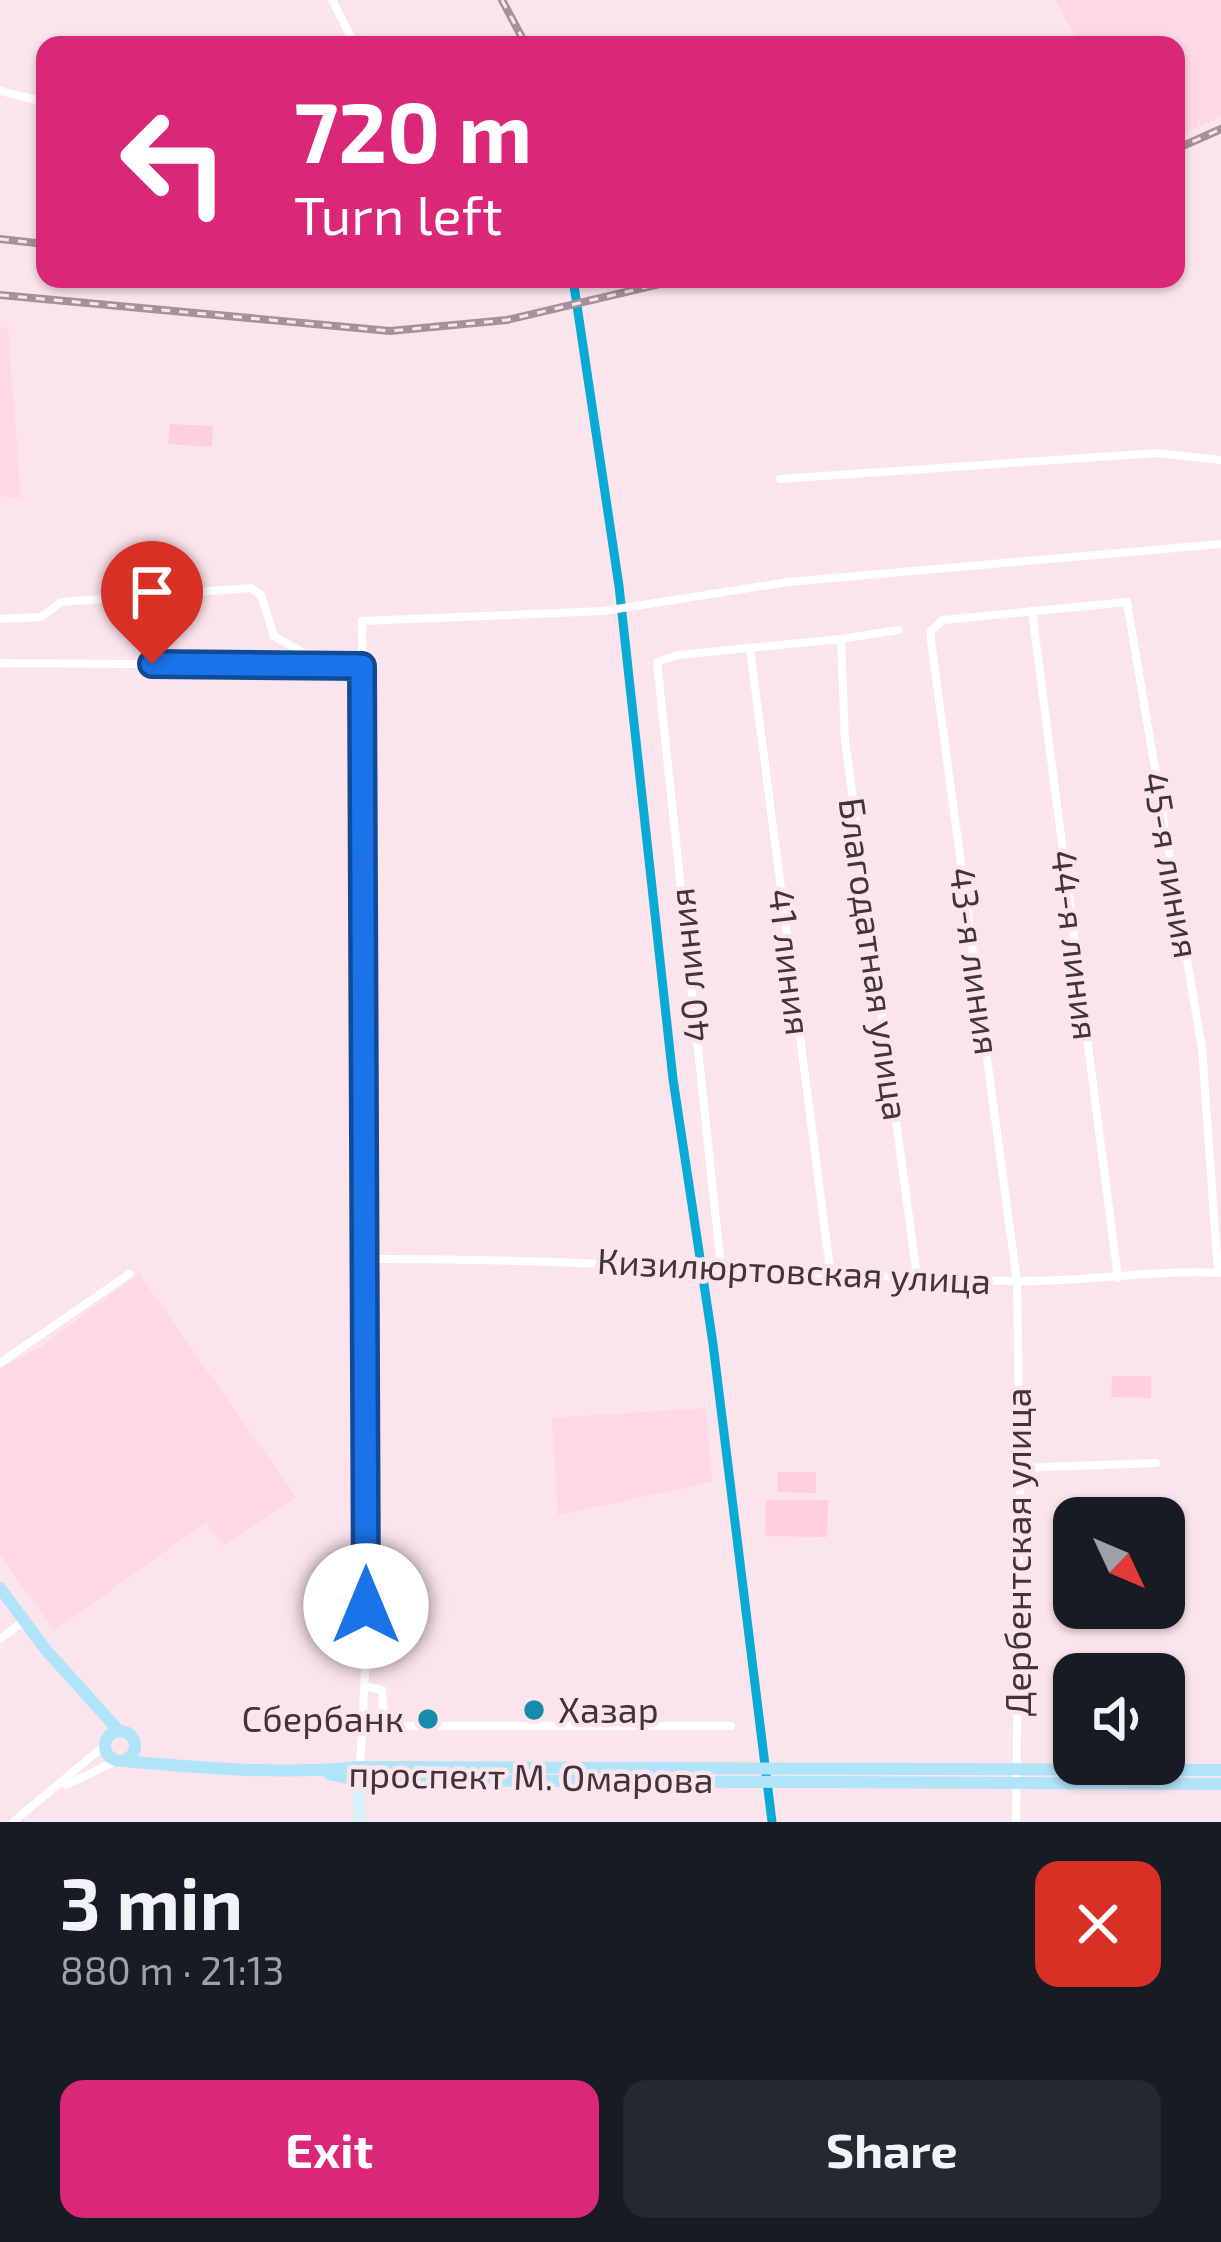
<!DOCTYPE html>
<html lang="en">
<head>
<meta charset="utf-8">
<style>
  body { margin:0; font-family:"Exo 2",sans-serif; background:#242831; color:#f1f3f6; height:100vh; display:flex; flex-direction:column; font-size:45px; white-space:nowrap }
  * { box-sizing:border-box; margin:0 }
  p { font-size:39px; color:#9ea1a6 }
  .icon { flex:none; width:66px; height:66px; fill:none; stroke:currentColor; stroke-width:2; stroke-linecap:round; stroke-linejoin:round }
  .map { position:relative; height:1822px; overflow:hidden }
  .drawer { display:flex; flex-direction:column; background:#171b24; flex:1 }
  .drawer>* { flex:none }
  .hud { position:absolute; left:36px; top:36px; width:1149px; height:252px; border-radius:24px; box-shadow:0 3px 9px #0004; background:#db2777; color:#fff; overflow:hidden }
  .needle { width:78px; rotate:134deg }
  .buttons { position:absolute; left:1053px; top:1497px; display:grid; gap:24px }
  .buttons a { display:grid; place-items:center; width:132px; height:132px; border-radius:24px; background:#171b24; box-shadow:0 3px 9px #0004; font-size:60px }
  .pin { position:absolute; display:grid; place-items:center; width:102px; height:102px; color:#fff; margin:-123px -51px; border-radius:50% 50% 50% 0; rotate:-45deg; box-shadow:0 0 12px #0007 }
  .pin .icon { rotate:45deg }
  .me { position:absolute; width:132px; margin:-66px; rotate:0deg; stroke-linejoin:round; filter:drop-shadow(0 0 9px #0008) }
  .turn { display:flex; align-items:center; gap:42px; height:252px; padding:0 60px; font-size:54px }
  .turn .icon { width:156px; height:156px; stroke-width:2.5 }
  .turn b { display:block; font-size:84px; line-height:102px }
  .round { display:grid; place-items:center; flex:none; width:126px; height:126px; border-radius:24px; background:#242831 }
  .headline { display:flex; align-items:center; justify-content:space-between; height:204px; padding:0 60px }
  h1 { font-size:72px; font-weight:700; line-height:90px }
  .cta { display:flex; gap:24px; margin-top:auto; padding:24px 60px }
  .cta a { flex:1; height:138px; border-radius:24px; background:#db2777; color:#fff; font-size:48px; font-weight:700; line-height:138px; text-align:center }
  .cta a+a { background:#242831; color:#f1f3f6 }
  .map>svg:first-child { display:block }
  .built { fill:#fed8e5 }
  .green { fill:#ffcee0 }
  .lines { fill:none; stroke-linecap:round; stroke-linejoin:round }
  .canal { stroke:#09aad6; stroke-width:9 }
  .minor { stroke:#fff; stroke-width:8 }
  .secondary { stroke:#d7f2fb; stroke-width:12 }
  .primary { stroke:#b0e4f8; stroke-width:12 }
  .rail-casing { stroke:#a49298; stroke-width:8 }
  .rail { stroke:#fce4ec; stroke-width:3; stroke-dasharray:9; stroke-linecap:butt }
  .route-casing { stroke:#114b97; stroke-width:30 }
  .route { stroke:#1a73e8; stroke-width:21 }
  .poi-dot { fill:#158bae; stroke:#fce4ec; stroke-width:4.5 }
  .labels { text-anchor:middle; stroke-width:9; stroke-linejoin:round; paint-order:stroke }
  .street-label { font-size:36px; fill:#413539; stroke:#fce4ec }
  .poi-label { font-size:36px; fill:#413539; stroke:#fce4ec; text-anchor:start }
</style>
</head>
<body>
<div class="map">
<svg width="1221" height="1822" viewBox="0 0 1221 1822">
  <rect width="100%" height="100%" fill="#fce4ec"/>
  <g class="built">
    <path d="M1055,0h166v116l-45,21v-92h-96z"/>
    <path d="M0,326l8,3 13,169 -21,-2z"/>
    <path d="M139,1274l157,223 -73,49 -17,-24 -152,109 -54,-76v-186l42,-23z"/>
    <path d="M706,1408l6,74 -154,33 -6,-97z"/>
  </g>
  <g class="green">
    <path d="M170,424l43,2 -1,21 -44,-3z"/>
    <path d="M1112,1376h39v22l-40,-1z"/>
    <path d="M778,1472h38v21l-39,-1z"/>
    <path d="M766,1500h62l-1,37 -62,-1z"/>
  </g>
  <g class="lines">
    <path class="canal" d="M573,279l46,307 54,493 40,265 59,478"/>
    <g class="minor">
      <path d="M332,0l23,45"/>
      <path d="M0,91l45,11"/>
      <path d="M780,479l376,-26 65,7"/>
      <path d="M1032,611l86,667"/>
      <path d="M0,619l41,-2 20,-15 190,-14 10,7 13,41 50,29"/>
      <path d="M841,639l4,101 72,537"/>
      <path d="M750,648l81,629"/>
      <path d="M0,663l363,3"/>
      <path d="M367,1259c215,-1 429,16 643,22 70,2 141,-12 211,-8"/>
      <path d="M721,1267l-64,-605 21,-7 163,-16 57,-9"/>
      <path d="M0,1363l129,-89"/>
      <path d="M1020,1468l136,-5"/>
      <path d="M0,1639l24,-18"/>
      <path d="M365,1686l17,4 2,29 12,7h335"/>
      <path d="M360,1767l6,-114 1,-394 -5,-638 242,-10 184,-29 433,-38"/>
      <path d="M66,1785l50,-24"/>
      <path d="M13,1822l91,-76"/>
      <path d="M1016,1822l4,-354 -3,-186 -86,-642v-9l12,-11 184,-18 75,447 16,223"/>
    </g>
    <path class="secondary" d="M359,1822v-48"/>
    <g class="primary">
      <path d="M0,1588l46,62 73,81"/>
      <circle cx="120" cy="1746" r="15"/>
      <path d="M124,1761c79,7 156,14 236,6l861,3"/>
      <path d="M329,1774l30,6 862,4"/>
    </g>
    <g class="rail-casing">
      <g id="rail">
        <path d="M502,0l24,45"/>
        <path d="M1176,149l45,-20"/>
        <path d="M0,239l45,5"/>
        <path d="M0,295l390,36 117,-11 174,-41"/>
      </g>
    </g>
    <use href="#rail" class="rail"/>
  </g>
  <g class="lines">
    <g class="route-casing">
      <path id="route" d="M152,664l210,2 4,940"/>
    </g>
    <use href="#route" class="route"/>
  </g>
  <g class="poi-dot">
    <circle cx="534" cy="1710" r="12"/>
    <circle cx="428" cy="1719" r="12"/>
  </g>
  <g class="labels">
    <g class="street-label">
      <text transform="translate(1171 865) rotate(80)" y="13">45-я линия</text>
      <text transform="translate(1075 945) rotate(83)" y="13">44-я линия</text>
      <text transform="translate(874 959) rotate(82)" y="13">Благодатная улица</text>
      <text transform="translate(975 961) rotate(82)" y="13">43-я линия</text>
      <text transform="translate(790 962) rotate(83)" y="13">41 линия</text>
      <text transform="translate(689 965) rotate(-96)" y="13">40 линия</text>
      <text transform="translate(794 1271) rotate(3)" y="13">Кизилюртовская улица</text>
      <text transform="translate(1018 1552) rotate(-90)" y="13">Дербентская улица</text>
      <text transform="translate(531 1777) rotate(1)" y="13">проспект М. Омарова</text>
    </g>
    <g class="poi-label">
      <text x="558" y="1723">Хазар</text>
      <text x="404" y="1732" text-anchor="end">Сбербанк</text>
    </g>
  </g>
</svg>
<div class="buttons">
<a><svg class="needle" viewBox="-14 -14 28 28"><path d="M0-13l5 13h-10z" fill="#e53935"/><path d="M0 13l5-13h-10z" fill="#9ea1a6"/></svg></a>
<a><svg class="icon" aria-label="sound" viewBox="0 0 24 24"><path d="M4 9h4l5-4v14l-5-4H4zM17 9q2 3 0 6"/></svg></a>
</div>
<div class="pin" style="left:152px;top:664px;background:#d93025"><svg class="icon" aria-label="arrive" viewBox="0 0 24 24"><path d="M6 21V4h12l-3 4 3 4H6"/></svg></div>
<svg class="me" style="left:366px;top:1606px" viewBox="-20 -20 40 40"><circle r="19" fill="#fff"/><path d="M0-13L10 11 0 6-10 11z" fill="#1a73e8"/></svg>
<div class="hud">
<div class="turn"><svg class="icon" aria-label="left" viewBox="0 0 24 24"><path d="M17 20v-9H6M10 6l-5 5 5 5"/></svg><div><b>720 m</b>Turn left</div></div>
</div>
</div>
<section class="drawer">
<div class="headline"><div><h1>3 min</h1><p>880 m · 21:13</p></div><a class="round" style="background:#d93025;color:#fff"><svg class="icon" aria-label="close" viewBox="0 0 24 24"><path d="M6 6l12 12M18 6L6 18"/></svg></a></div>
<div class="cta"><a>Exit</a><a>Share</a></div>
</section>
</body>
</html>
